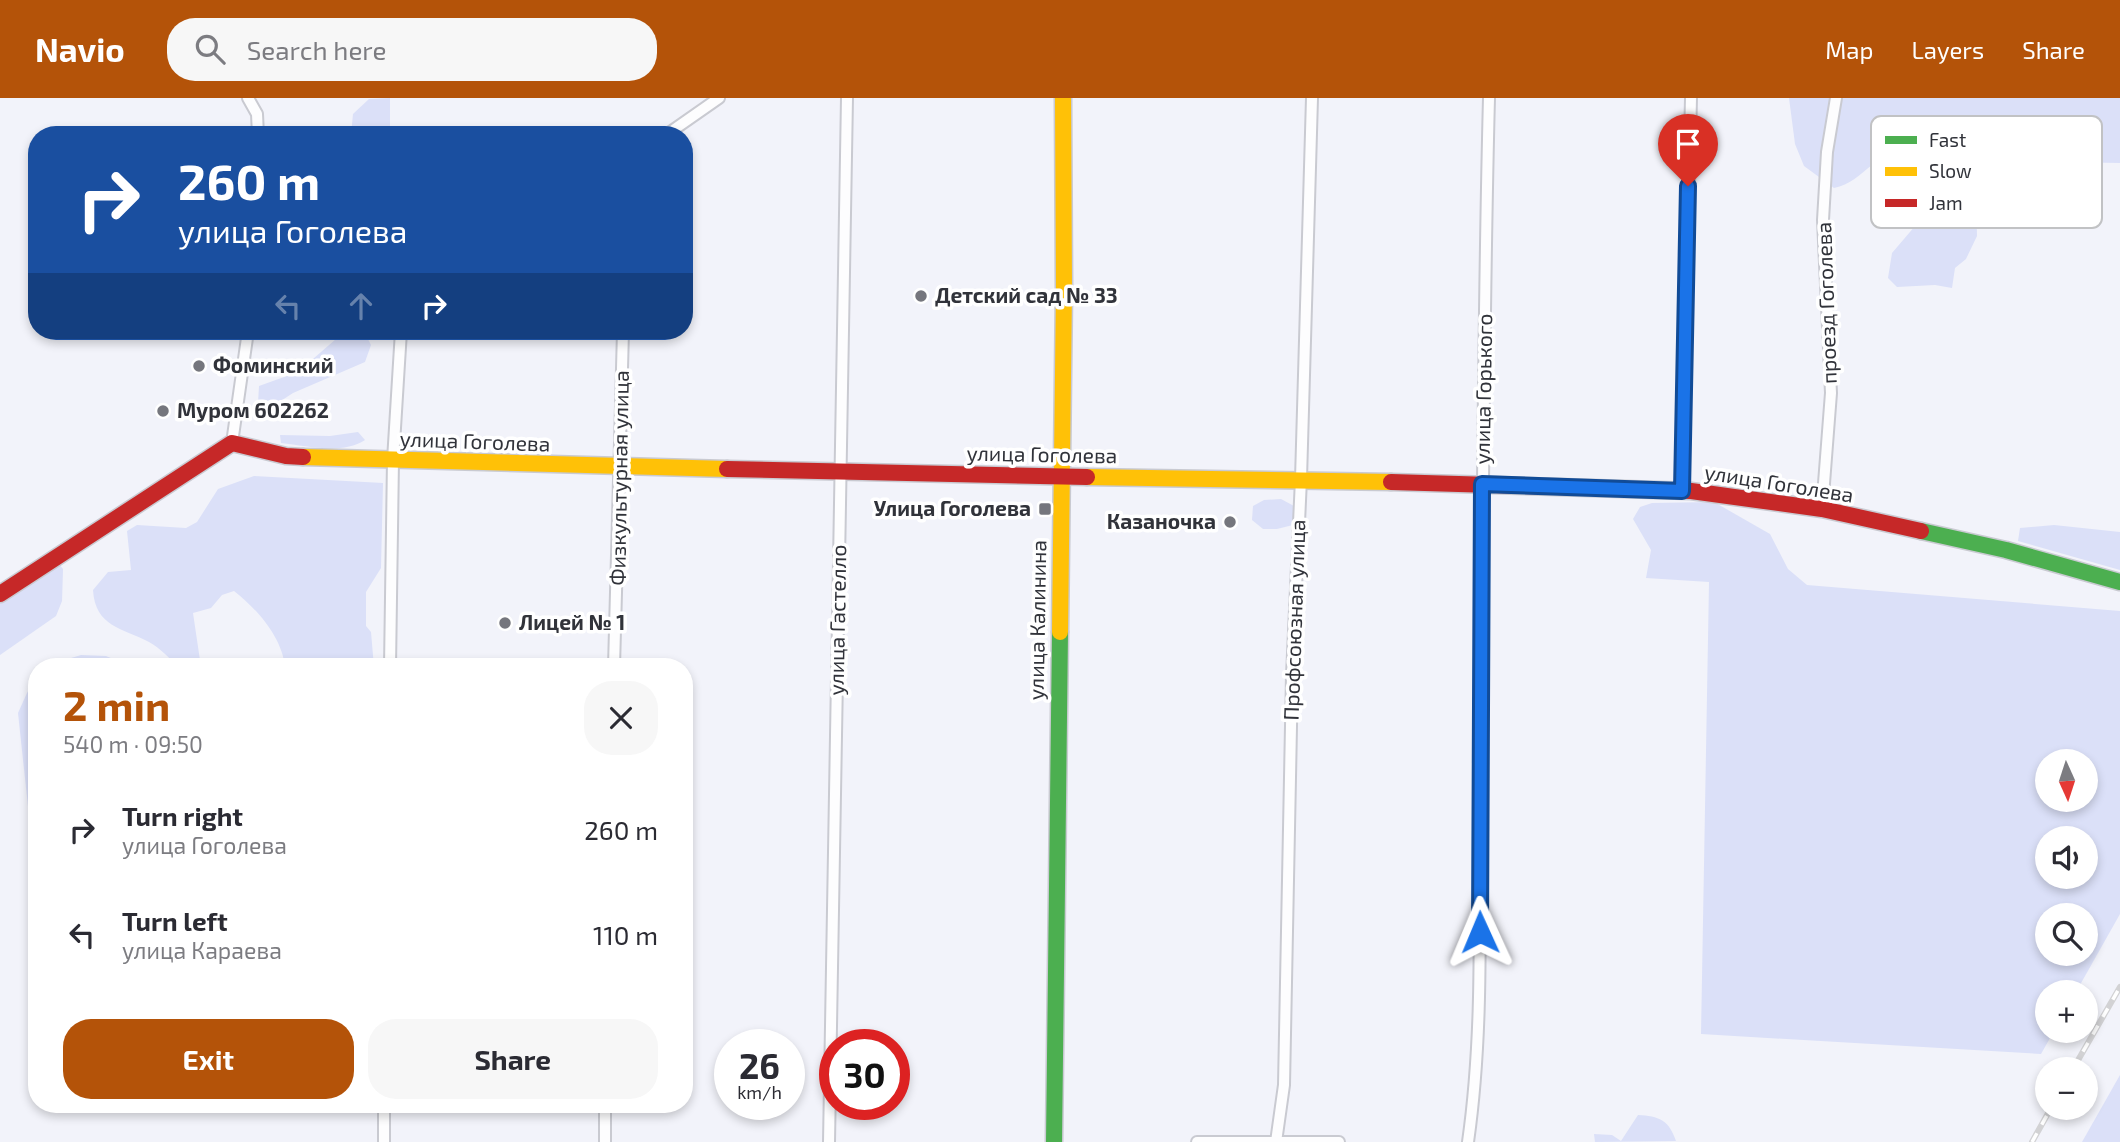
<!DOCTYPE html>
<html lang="en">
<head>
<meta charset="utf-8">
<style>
  body { margin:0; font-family:"Exo 2",sans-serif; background:#f7f7f7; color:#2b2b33; height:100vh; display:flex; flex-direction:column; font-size:26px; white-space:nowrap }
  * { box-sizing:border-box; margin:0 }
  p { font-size:23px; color:#7c7c81 }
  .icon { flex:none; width:38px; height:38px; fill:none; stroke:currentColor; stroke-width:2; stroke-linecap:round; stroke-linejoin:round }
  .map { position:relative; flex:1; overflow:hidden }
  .panel { position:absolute; left:28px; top:560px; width:665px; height:455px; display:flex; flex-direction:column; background:#fff; border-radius:28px; box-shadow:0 4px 10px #0003 }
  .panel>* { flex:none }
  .top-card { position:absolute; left:28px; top:28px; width:665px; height:214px; border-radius:28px; box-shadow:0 4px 10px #0003; background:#1a4fa0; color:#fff; overflow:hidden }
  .needle { width:46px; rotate:177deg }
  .buttons { position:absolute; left:2035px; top:651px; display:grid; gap:14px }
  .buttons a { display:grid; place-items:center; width:63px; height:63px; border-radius:50%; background:#fff; box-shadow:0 4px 10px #0003; font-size:35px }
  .speed { position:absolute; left:714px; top:931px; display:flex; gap:14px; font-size:35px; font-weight:700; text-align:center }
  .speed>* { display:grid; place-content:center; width:91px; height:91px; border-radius:50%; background:#fff; box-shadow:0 4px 10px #0003; line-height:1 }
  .speed small { font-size:18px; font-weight:400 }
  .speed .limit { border:10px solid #d22; background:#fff; color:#111 }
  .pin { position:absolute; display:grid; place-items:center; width:60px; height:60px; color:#fff; margin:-72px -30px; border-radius:50% 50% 50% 0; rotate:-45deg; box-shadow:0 0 7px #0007 }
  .pin .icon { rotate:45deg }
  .me { position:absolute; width:77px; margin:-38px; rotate:359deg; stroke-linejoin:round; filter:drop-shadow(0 0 5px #0008) }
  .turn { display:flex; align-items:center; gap:24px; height:147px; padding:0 35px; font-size:32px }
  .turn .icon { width:91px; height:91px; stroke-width:2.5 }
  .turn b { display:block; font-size:49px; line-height:60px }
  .lanes { display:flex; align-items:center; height:66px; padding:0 35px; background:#0003; justify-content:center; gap:35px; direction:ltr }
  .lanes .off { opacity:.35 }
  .round { display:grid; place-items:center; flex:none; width:74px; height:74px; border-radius:28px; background:#f7f7f7 }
  .headline { display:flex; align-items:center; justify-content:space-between; height:119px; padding:0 35px }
  h1 { font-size:42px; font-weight:700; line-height:52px; color:#b45309 }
  .button { display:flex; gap:14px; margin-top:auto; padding:14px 35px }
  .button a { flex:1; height:80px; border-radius:28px; background:#b45309; color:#fff; font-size:28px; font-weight:700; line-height:80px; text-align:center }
  .button a+a { background:#f7f7f7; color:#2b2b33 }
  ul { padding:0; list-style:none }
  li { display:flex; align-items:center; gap:21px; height:105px; padding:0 35px }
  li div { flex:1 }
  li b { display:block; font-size:26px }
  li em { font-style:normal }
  header { display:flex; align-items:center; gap:42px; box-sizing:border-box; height:98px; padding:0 35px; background:#b45309; color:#fff }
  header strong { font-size:33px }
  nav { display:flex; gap:38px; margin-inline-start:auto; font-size:24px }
  .search { width:490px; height:63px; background:#f7f7f7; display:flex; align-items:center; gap:18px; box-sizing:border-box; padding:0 24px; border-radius:28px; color:#7c7c81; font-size:26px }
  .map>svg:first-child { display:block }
  .green { fill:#dbe0f8; fill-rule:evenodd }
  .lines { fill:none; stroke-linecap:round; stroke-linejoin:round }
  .street-casing { stroke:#c9cad1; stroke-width:14 }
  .fast-casing { stroke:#c9cad1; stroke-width:19 }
  .slow-casing { stroke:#c9cad1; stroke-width:19 }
  .jam-casing { stroke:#c9cad1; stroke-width:19 }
  .street { stroke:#fdfdfe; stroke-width:10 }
  .fast { stroke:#4caf50; stroke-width:16 }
  .slow { stroke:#ffc107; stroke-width:16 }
  .jam { stroke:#c62828; stroke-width:16 }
  .rail-casing { stroke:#d2d2d4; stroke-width:6 }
  .rail { stroke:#fff; stroke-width:3.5; stroke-dasharray:10; stroke-linecap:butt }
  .route-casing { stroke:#114b97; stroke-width:18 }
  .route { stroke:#1a73e8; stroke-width:12 }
  .poi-dot { fill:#75767d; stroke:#fff; stroke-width:2.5 }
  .labels { text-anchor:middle; stroke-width:7; stroke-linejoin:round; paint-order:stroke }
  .poi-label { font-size:21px; font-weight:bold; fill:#31333a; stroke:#fff; text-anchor:start }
  .street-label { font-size:21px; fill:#31333a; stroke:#fff }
  .key { fill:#fff; stroke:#c1c2c4; stroke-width:2 }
  .key-label { font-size:19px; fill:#31333a }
</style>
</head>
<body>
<header>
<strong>Navio</strong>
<div class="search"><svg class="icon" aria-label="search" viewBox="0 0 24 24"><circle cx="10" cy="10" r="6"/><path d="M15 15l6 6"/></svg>Search here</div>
<nav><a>Map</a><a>Layers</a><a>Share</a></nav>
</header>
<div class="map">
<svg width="2120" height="1044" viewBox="0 0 2120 1044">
  <rect width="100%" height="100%" fill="#f2f3fa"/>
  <g class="green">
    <path d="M390,0v37h-39l2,-21 16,-15z"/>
    <path d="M1789,0h331v65l-126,-2 -18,23 1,52 -11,23 -11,9 -3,20 -17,-3 -38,2 -9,-9 4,-25 41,-48v-24c-16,-13 -41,-30 -61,-16 -13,10 -22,20 -38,23l-30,-22 -9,-22z"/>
    <path d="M365,235l6,12 -6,17 -72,31 -23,15 -12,-5 1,-17 39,-14 38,-33z"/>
    <path d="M358,334l7,8c-23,15 -57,6 -84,3l-1,-8 50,1z"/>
    <path d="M254,378l129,7 -2,85 -15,24v34l5,6 3,35h-89c-3,-30 -28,-58 -51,-76l-12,4 -11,13 -18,5 8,54h-22c-9,-8 -19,-19 -30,-25 -26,-14 -54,-15 -56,-52l15,-18 23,-2 -4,-39 10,-6 49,3 11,-6 21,-33z"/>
    <path d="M1281,401l13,7 -1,19 -16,4h-14l-11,-9 1,-14 11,-6z"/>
    <path d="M1714,404l56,32 18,35 19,16 313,26v303l-44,78h-28v39h6l-13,23 -340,-20 8,-452 -63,-4 5,-28 -18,-31 7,-12 12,-4zM2048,663h38v39h-38zM2086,740v39h-38v-39zM2048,817h38v39h-38z"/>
    <path d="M2054,427l66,7v38l-102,-29 2,-13z"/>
    <path d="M59,466l4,5 -1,32 -6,15 -56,39v-53z"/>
    <path d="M81,557l25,1 26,11h-80l6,-5z"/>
    <path d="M37,581v211l-19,-177 9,-20z"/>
    <path d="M2120,977v67h-38z"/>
    <path d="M1638,1017c21,1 31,5 38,26l-81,1 -1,-8 18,1 9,6z"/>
  </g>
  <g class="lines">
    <g class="street-casing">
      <g id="street">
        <path d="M248,0l9,16 1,21"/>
        <path d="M666,37l53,-37"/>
        <path d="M232,345l16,-112"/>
        <path d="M1682,393l9,-393"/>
        <path d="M1822,411l9,-116 -8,-173 4,-68 9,-54"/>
        <path d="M390,569l3,-207 8,-129"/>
        <path d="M614,569l9,-336"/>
        <path d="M384,1044v-38"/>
        <path d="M605,1044v-38"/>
        <path d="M829,1044l18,-1044"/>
        <path d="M1197,1044h142"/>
        <path d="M1276,1044l8,-57 8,-410 9,-196 11,-381"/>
        <path d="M1468,1044c17,-119 10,-240 12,-360 3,-228 3,-456 9,-684"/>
      </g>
    </g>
    <g class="fast-casing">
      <g id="fast">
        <path d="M1921,433l85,19 114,32"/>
        <path d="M1054,1044l6,-510"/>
      </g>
    </g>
    <g class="slow-casing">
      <g id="slow">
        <path d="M303,359l424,12"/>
        <path d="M1087,379l304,5"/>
        <path d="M1060,534l4,-343 -1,-191"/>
      </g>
    </g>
    <g class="jam-casing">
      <g id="jam">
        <path d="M727,371l360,8"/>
        <path d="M1391,384l300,9 131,18 99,22"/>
        <path d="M0,496l232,-151 54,13 17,1"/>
      </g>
    </g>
    <use href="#street" class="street"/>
    <use href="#fast" class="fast"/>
    <use href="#slow" class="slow"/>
    <use href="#jam" class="jam"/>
    <g class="rail-casing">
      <g id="rail">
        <path d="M2073,971l47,-82"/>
        <path d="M2032,1044l19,-34"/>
      </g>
    </g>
    <use href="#rail" class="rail"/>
  </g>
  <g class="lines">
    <g class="route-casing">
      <path id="route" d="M1480,834l2,-448 200,7 6,-305"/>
    </g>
    <use href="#route" class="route"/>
  </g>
  <g class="poi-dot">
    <circle cx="921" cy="198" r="7"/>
    <circle cx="199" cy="268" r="7"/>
    <circle cx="163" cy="313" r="7"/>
    <rect x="1038" y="404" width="14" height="14" rx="3.5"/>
    <circle cx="1230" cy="424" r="7"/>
    <circle cx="505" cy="525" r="7"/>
  </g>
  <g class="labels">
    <g class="poi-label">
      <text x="935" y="205">Детский сад № 33</text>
      <text x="213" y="275">Фоминский</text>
      <text x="177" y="320">Муром 602262</text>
      <text x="1031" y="418" text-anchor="end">Улица Гоголева</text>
      <text x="1216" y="431" text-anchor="end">Казаночка</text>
      <text x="519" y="532">Лицей № 1</text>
    </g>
    <g class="street-label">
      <text transform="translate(1827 205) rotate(-92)" y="7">проезд Гоголева</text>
      <text transform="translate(1484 291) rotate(-89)" y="7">улица Горького</text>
      <text transform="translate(475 344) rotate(2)" y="7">улица Гоголева</text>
      <text transform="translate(1042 357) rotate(1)" y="7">улица Гоголева</text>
      <text transform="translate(620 380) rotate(-89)" y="7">Физкультурная улица</text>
      <text transform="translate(1779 386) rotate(9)" y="7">улица Гоголева</text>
      <text transform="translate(838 522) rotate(-89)" y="7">улица Гастелло</text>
      <text transform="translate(1038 522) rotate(-89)" y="7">улица Калинина</text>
      <text transform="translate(1295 522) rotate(-88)" y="7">Профсоюзная улица</text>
    </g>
  </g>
  <rect x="1871" y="18" width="231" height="112" rx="10" class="key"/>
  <rect x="1885" y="38" width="32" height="8" fill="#4caf50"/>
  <rect x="1885" y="69" width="32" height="9" fill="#ffc107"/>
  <rect x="1885" y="101" width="32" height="8" fill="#c62828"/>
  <g class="key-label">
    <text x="1929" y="49">Fast</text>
    <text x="1929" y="80">Slow</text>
    <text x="1929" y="112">Jam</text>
  </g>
</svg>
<div class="buttons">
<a><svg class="needle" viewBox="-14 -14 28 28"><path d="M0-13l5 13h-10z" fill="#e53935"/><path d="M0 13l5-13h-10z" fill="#7c7c81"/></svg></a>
<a><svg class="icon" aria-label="sound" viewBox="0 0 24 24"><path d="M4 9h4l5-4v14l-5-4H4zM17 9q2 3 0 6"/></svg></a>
<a><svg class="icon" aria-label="search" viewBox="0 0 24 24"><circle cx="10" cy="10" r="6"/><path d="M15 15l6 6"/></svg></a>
<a>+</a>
<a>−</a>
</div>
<div class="speed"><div>26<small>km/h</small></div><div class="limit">30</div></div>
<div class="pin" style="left:1688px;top:88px;background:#d93025"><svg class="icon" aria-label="arrive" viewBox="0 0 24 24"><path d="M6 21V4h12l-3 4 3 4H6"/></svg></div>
<svg class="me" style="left:1480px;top:834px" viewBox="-20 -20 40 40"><path d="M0-17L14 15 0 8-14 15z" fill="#1a73e8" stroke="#fff" stroke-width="4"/></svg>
<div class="top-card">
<div class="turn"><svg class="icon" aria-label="right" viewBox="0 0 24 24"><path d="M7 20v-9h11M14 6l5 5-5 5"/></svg><div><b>260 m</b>улица Гоголева</div></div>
<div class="lanes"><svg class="icon off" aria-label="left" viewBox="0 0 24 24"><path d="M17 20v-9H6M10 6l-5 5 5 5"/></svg><svg class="icon off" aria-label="ahead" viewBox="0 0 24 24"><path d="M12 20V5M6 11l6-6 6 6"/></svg><svg class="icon" aria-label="right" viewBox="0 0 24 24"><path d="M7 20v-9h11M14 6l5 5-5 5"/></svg></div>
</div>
<section class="panel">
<div class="headline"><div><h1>2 min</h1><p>540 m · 09:50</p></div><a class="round"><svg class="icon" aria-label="close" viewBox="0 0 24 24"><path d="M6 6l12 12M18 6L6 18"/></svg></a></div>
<ul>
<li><svg class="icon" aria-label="right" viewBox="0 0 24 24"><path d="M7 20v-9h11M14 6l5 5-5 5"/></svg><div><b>Turn right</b><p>улица Гоголева</p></div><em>260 m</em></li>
<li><svg class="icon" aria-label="left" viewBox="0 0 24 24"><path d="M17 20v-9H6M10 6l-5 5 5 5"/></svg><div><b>Turn left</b><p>улица Караева</p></div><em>110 m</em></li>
</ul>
<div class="button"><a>Exit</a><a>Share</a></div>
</section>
</div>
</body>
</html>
